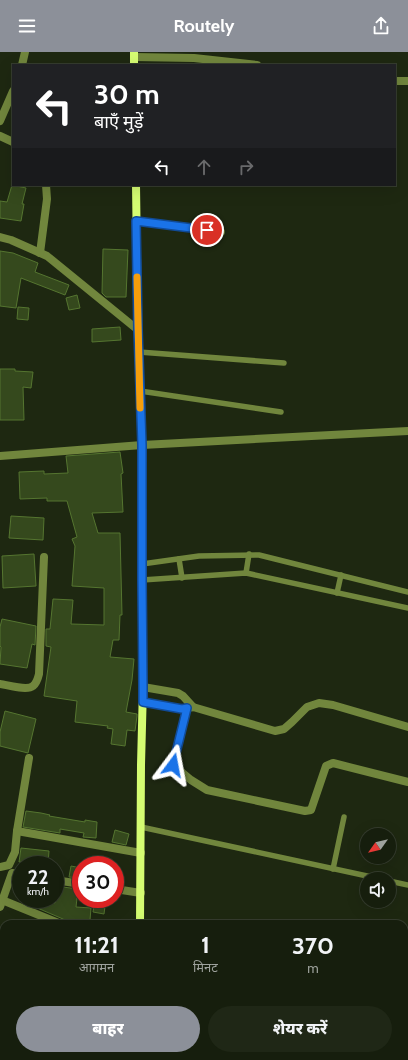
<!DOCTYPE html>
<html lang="hi">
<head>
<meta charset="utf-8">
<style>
  body { margin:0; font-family:Cabin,"Noto Sans Devanagari",sans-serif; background:#1f2716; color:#f1f3f6; height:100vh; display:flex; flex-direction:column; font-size:15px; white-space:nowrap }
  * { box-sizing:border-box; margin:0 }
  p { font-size:13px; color:#9ea29d }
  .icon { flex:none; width:22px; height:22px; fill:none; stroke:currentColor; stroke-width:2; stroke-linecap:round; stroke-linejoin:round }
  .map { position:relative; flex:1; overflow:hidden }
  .drawer { position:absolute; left:0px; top:868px; width:408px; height:140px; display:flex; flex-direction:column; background:#161e0d; border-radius:12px 12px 0 0; box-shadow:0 4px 16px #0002,0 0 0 1px #353c2e }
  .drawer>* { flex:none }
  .guide { position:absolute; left:12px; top:12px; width:384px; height:122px; border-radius:0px; box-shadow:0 4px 16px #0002,0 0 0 1px #353c2e; background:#202124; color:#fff; overflow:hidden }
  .needle { width:26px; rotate:236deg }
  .fabs { position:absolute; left:360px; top:776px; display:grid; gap:8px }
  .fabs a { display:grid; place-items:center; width:36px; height:36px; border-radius:50%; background:#161e0d; box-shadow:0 4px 16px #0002,0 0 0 1px #353c2e; font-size:20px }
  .speed { position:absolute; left:12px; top:804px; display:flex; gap:8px; font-size:20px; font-weight:700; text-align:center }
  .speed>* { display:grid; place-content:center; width:52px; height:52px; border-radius:50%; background:#161e0d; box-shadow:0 4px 16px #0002,0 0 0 1px #353c2e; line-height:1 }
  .speed small { font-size:10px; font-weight:400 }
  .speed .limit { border:6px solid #d22; background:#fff; color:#111 }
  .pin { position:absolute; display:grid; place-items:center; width:34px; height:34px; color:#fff; margin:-17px; border:2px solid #fff; border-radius:50%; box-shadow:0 1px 4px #0007 }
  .me { position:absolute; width:44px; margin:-22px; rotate:13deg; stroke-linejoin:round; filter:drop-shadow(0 0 3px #0008) }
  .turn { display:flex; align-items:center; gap:14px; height:84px; padding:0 16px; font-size:18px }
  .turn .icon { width:52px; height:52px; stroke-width:2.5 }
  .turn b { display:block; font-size:28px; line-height:34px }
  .lanes { display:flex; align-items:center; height:38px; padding:0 16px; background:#0003; justify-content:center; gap:20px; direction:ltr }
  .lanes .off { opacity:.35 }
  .eta { display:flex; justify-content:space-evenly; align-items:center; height:68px; text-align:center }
  .eta b { font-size:24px; font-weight:800; line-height:28px }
  .primary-button { display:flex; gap:8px; margin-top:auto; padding:8px 16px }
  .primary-button a { flex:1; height:46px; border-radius:24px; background:#8c9099; color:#fff; font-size:16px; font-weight:800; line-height:46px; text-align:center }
  .primary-button a+a { background:#1f2716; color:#f1f3f6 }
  header { display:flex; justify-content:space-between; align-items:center; height:52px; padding:0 16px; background:#8c9099; color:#fff; font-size:18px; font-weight:800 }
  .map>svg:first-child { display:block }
  .building { fill:#35491d; stroke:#557530 }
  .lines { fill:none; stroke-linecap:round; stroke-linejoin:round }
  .lane { stroke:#71863d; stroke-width:5.5 }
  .street { stroke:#71863d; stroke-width:8 }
  .secondary { stroke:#d5fc72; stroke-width:8 }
  .route-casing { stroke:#114b97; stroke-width:10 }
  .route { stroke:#1a73e8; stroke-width:7 }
  .slow { stroke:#f59e0b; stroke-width:7 }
</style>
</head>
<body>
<header><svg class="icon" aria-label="menu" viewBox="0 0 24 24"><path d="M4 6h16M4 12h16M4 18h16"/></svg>Routely<svg class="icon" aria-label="share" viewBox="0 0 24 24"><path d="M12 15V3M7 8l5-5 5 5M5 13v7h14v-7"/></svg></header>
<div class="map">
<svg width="408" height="1008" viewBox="0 0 408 1008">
  <rect width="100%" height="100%" fill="#1e2811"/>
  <g class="building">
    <path d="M12,133l14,3 -4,16h2l-3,17 -21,-3v-17l7,1z"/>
    <path d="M103,197l25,1 -2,47h-20l-4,-4z"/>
    <path d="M0,199l13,2 25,10 -3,9 34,13 -4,10 -44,-17 -5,30 -16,-2z"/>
    <path d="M77,243l3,13 -11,2 -3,-12z"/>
    <path d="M18,255l11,1 -1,12 -11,-1z"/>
    <path d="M120,275l1,13 -29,2v-13z"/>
    <path d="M0,317h15v2l18,1 -2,16 -8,-1 1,33h-24z"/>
    <path d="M120,400l3,21 -2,1 2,38 -31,1 6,20h22l2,82h-2l-1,25h-6l-3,17 24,2 -2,21 -6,32 11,2v2l-2,15 -8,-1 -2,16 -14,-2 2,-15 -6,-1 1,-2 -33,-4 2,-21 -33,-5 7,-49 -5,-1v-17h4l3,-30 20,1 -2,24 33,1v-37l-32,-2 3,-40 -3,-7 5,-2 -10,-36h-20v-3l-27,1 -1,-27 25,-1v3l24,-1 -2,-17z"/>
    <path d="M11,464l33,2 -1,22 -34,-2z"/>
    <path d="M34,502l2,32 -33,2 -1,-32z"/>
    <path d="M2,567l34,7 -1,19 -3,-1 -5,24 -27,-4 1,-17 -1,-1v-19z"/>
    <path d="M5,659l31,8 -8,34 -28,-7v-14z"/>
    <path d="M26,759l15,2 9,2 -1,1 36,6v-2l12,2 -1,16 -13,-1 1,-4 -24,-4v4l-37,-6z"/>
    <path d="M115,778l14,4 -3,11 -14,-3z"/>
    <path d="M21,796l28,3 -1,13 -29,-2z"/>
    <path d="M71,814l10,2v10l-12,-1z"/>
    <path d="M55,834l23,3 -2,18 15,1 -1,12h-10l-1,4h-13v-3l-3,-2 -28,-12 2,-8h5l13,4z"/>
    <path d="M95,847h11l-2,15 -11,-2z"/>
  </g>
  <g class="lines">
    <g class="lane">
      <path d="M139,300l145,11"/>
      <path d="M140,339l141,21"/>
      <path d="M179,507l3,19"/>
      <path d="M142,512l57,-8 60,-1 149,37"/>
      <path d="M246,521l3,-19"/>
      <path d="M142,528l104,-7 162,35"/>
      <path d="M337,541l4,-18"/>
      <path d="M141,775l240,52"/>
      <path d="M333,817l11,-52"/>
      <path d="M389,829l19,4"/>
    </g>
    <g class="street">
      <path d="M134,5l60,1 63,7"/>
      <path d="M22,13l3,-13"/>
      <path d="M395,29h13"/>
      <path d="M0,69l13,-30"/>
      <path d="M0,84l13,6"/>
      <path d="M136,169l85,11"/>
      <path d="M0,185l11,3 36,16 91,74"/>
      <path d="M40,201l7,-54 -1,-14"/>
      <path d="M0,404l142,-11 266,-14"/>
      <path d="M0,632c8,1 27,7 33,2 4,-3 5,-8 6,-12l5,-117"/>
      <path d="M143,635l35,6 5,3 10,11"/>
      <path d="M143,650l39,7 11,-2 82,24 9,-2 8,-7 15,-15 12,-4 14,2 75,22"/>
      <path d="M187,656l-14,57 18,15 16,10 98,21 6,-1 15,-44 7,-3 75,19"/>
      <path d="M17,779l124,22"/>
      <path d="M0,815l9,-2 6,-13 2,-21 12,-73"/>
      <path d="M55,828l26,4"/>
      <path d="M115,837l26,4"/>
      <path d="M2,848l59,24"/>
      <path d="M0,855l12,-34 9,1"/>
      <path d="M0,894l4,2"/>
      <path d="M0,947l4,2"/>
      <path d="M7,1004l9,4"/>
      <path d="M317,1004l24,4"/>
      <path d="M297,1008l1,-4"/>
    </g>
    <g class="secondary">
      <path d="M134,0v13"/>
      <path d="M136,133l2,145 4,115v135l1,107 -2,78 -1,159"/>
      <path d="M147,1004l2,4"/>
    </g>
  </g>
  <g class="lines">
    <g class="route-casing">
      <path id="route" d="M173,713l14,-57 -5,1 -39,-7v-15l-1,-107v-135l-4,-115 -2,-109 71,9"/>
    </g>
    <use href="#route" class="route"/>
    <path class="slow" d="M137,225l3,131"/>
  </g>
</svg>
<div class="fabs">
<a><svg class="needle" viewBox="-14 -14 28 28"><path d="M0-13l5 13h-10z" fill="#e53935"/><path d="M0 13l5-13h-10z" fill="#9ea29d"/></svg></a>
<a><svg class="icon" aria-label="sound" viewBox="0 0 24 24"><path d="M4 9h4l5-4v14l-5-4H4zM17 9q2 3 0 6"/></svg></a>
</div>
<div class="speed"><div>22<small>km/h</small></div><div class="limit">30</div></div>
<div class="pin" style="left:207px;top:178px;background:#d93025"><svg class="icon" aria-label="arrive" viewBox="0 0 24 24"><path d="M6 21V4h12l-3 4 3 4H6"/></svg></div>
<svg class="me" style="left:173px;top:713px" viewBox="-20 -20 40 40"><path d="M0-17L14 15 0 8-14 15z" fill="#1a73e8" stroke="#fff" stroke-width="4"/></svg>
<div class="guide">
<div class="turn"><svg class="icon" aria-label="left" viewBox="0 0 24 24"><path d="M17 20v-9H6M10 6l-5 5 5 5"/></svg><div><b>30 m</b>बाएँ मुड़ें</div></div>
<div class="lanes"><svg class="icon" aria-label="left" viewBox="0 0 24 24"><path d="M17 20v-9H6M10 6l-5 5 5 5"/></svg><svg class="icon off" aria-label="ahead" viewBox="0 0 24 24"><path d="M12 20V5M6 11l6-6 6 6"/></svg><svg class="icon off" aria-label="right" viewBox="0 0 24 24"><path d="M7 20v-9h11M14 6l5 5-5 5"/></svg></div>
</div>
<section class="drawer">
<div class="eta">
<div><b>11:21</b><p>आगमन</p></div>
<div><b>1</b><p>मिनट</p></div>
<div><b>370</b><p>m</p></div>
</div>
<div class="primary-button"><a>बाहर</a><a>शेयर करें</a></div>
</section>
</div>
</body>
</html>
